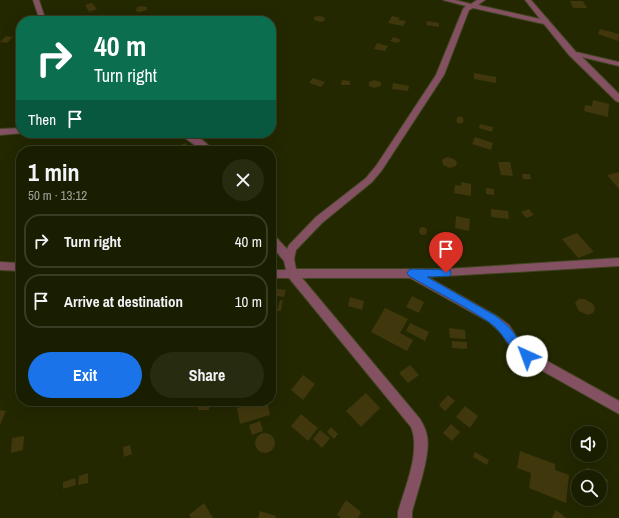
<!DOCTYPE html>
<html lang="en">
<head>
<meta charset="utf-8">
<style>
  body { margin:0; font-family:"Archivo Narrow",sans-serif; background:#272b10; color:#f1f3f6; height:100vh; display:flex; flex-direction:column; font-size:15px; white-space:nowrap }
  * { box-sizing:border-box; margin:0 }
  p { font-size:13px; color:#9fa299 }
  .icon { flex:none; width:22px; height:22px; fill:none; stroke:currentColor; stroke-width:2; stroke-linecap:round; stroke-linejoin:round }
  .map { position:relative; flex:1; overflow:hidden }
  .panel { position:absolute; left:16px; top:146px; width:260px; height:260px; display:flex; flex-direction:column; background:#1a1e01; border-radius:16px; box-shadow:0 4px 16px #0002,0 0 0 1px #383c23 }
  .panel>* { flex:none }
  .guide { position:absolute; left:16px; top:16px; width:260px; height:122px; border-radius:16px; box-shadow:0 4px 16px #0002,0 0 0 1px #383c23; background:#0b6e4f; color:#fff; overflow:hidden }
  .tools { position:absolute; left:571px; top:426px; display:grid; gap:8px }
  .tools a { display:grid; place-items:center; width:36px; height:36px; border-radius:50%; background:#1a1e01; box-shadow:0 4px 16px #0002,0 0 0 1px #383c23; font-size:20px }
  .pin { position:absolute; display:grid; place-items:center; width:34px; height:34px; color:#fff; margin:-41px -17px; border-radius:50% 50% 50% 0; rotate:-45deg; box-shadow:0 0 4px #0007 }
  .pin .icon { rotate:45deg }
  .me { position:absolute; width:44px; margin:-22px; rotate:317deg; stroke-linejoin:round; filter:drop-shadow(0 0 3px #0008) }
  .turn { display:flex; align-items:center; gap:14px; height:84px; padding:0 12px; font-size:18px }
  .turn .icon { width:52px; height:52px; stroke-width:2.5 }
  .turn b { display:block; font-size:28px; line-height:34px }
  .then { display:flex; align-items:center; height:38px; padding:0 12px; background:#0003; gap:8px; font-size:15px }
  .round { display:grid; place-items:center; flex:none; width:42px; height:42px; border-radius:21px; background:#272b10 }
  .headline { display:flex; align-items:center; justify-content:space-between; height:68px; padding:0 12px }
  h1 { font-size:24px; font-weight:700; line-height:30px }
  .primary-button { display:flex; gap:8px; margin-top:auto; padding:8px 12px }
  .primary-button a { flex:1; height:46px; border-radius:24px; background:#1a73e8; color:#fff; font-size:16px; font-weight:700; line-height:46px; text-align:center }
  .primary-button a+a { background:#272b10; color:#f1f3f6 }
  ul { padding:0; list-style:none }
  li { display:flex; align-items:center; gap:12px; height:54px; margin:0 8px 6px; padding:0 4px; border:2px solid #383c23; border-radius:16px }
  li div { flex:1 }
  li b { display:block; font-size:15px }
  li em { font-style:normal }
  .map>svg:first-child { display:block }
  .building { fill:#40370d }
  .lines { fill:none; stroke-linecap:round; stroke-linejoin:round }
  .minor-casing { stroke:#3f451e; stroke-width:2 }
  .minor { fill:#845163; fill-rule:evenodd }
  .route { fill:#1a73e8; stroke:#114b97 }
</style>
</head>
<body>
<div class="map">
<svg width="619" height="518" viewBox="0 0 619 518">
  <rect width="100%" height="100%" fill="#232801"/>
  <g class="building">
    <path d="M570,1h13l4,7h-14z"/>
    <path d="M92,3l5,6 -8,3 -4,-7z"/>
    <path d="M142,6l5,1v3l-7,2 -4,-1 1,-4z"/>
    <path d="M319,16l5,1 1,3 -4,2 -7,-2v-3z"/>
    <path d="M392,16l8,2 -2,2 8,1 -3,5 -15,-3z"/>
    <path d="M427,21l12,2v4l-13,-2z"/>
    <path d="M600,29l19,5 -1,7 -20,-7z"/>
    <path d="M6,36l7,1 -6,6 -7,-1z"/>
    <path d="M394,37l7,3 -3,3 -8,-2z"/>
    <path d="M377,43l11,3 -3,5 -11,-2z"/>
    <path d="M474,73l22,4v6l-22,-4z"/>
    <path d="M313,78l12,4 -4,5 -12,-4z"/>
    <path d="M342,80l8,1v4h-9z"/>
    <path d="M374,80l7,2v4l-6,2 -6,-2v-4z"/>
    <path d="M393,83l16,3 -1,5 -16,-2z"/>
    <path d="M593,100l16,4 -1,13 -24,-6 1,-6 7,1z"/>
    <circle cx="460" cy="120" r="3.5"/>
    <path d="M480,124l13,3 -1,5 -13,-4z"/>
    <path d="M475,137l18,6 -2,7 -19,-6z"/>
    <path d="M186,143l3,6 -19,2 -1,-2z"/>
    <path d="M447,157l7,2 3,3 -1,4 -6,2 -7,-3 -1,-5z"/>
    <path d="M498,162h12l3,14 -12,-1z"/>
    <path d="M619,172v17l-12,-14z"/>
    <path d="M522,174h8l1,5h-8z"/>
    <path d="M461,182l10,2v12l-17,-3 1,-8 6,1z"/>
    <path d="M486,188l8,1v6l-8,-1z"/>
    <path d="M491,209l17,2 1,8 -18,-2z"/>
    <path d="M529,209l5,6 -8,3 -5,-6z"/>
    <path d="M456,216l14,3 -1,12 -14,-3z"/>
    <circle cx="423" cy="231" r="4"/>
    <path d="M577,233l17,19 -16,6 -16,-19z"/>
    <path d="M271,288l15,2 -2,7 -13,-2z"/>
    <path d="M412,296l12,6 -5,11 -13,-6z"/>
    <path d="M350,297l14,4 -2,9 -14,-4z"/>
    <path d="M579,299h6l8,5 2,5 -2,4 -5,2 -9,-4 -4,-8z"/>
    <path d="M280,300h3l-2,11h-4z"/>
    <path d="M385,308l23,11 -8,14 13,7 -6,11 -36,-19z"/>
    <path d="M410,323l19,9 -4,9 -19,-10z"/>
    <path d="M449,328l16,2 1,9 -16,-1z"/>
    <path d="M452,341l15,1v7l-15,-1z"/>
    <path d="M410,365l9,10 -11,8 -9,-10z"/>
    <path d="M303,375l12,9 -12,16 -12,-10z"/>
    <path d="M366,393l14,15 -19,19 -15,-16z"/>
    <path d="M448,395l7,6 -10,10 -6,-6z"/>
    <path d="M199,401h11l-1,9h-11z"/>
    <path d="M260,401h7l3,14 -30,9 -3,-16z"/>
    <path d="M465,406l13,10 -8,12 -14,-11z"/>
    <path d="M0,410l6,1 -6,14z"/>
    <path d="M301,414l17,14 -10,13 -17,-15z"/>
    <path d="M260,421l3,10 -11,4 -3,-10z"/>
    <path d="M451,424l9,8 -8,9 -9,-8z"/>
    <path d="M331,427l7,7 -4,5 -7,-7z"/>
    <path d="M320,430l10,8 -8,10 -9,-9z"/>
    <circle cx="265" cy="443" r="10"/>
    <path d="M24,436l-1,14 -12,3 1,-15z"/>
    <path d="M130,445l2,9 -8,3 -1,-10z"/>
    <path d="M520,451l35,13v6l14,5 -3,28 -37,-15 2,-15 -14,-5z"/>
    <path d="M475,452l14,8 -2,5 -14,-8z"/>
    <path d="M587,467l21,13 -6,16 -2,-1v-18l-17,-1z"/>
    <path d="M88,473v10l-10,2 1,-9z"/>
    <path d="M75,478l1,7 -13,4v-7z"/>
    <path d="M346,500l15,12 -3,6h-17l-4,-3z"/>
    <path d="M204,503l9,15h-22l-2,-3z"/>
    <path d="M556,510l10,8h-14z"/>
    <path d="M260,511l16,5v2h-18z"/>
  </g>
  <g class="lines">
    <g class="minor-casing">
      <g id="minor">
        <path d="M33,0h6l7,21h-6z"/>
        <path d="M443,0h12l16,4 6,-4h8l-7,5 62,14 -15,-19h6l45,52 43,10v4l-37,-9 37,37v8l-3,-1 -47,-46 -25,-31 -71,-16 -4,2 -25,65 -62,95 -10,12 -50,41 -26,27 -2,9 2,10h150l173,-11v8l-191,11 69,39 12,9 10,15 12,12 88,49v13l-96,-54 -12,-12 -10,-15 -12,-11 -79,-44h-108l118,141c3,5 6,11 7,17 4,18 -10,57 -15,76v6h-14v-6c7,-25 23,-60 13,-85l-122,-149h-18v-8h15l-2,-9 -13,-16v-11l3,1 13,14 2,-4 27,-28 50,-39 10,-12 60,-91 27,-66 3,-3z"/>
        <path d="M21,128v5h3l-24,2v-6z"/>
        <path d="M178,133c14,0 27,6 35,18h-10z"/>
        <path d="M0,262l21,1v8l-21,-1z"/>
      </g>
    </g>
    <use href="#minor" class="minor"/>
  </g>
  <path class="route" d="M412,269l38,1 1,3 -1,3 -23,1 69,39 12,10 24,30 -1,3 -4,2c-16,-7 -23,-29 -38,-39 -26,-17 -54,-31 -80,-46l-2,-3 2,-3z"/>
</svg>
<div class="tools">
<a><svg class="icon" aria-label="sound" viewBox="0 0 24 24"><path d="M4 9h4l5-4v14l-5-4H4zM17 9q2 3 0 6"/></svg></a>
<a><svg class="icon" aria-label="search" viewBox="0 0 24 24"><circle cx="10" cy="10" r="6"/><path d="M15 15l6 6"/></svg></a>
</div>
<div class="pin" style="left:446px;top:273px;background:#d93025"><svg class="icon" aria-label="arrive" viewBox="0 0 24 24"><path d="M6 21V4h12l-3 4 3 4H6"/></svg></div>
<svg class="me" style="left:527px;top:356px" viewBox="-20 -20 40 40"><circle r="19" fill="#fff"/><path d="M0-13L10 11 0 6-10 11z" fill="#1a73e8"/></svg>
<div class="guide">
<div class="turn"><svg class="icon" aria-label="right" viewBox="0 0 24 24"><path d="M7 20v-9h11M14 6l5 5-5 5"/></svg><div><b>40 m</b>Turn right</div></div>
<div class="then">Then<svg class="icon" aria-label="arrive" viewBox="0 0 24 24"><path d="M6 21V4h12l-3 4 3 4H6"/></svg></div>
</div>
<section class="panel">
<div class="headline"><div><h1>1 min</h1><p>50 m · 13:12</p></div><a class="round"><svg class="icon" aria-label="close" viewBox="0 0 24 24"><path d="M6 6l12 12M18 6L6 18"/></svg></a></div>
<ul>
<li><svg class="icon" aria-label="right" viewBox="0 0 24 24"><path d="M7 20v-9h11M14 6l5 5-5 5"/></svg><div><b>Turn right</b></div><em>40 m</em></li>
<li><svg class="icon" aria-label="arrive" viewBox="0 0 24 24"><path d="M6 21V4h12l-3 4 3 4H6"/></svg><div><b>Arrive at destination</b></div><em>10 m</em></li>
</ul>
<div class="primary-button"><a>Exit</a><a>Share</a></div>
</section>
</div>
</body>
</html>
